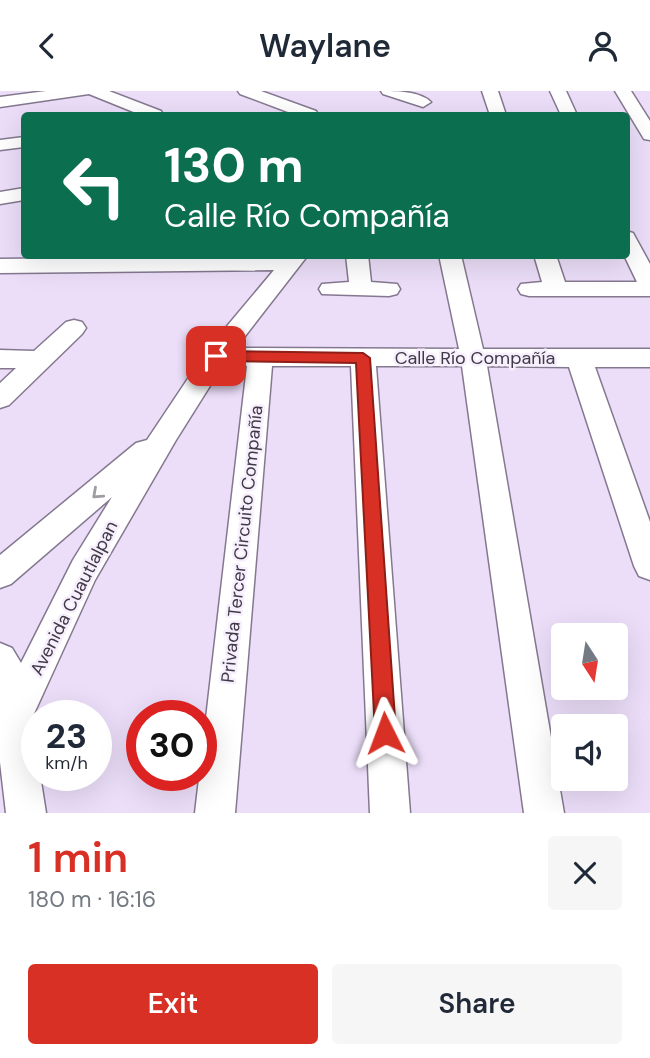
<!DOCTYPE html>
<html lang="en">
<head>
<meta charset="utf-8">
<style>
  body { margin:0; font-family:"DM Sans",sans-serif; background:#f6f6f7; color:#1f2937; height:100vh; display:flex; flex-direction:column; font-size:26px; white-space:nowrap }
  * { box-sizing:border-box; margin:0 }
  p { font-size:23px; color:#747a83 }
  .icon { flex:none; width:38px; height:38px; fill:none; stroke:currentColor; stroke-width:2; stroke-linecap:round; stroke-linejoin:round }
  .map { position:relative; height:722px; overflow:hidden }
  .sheet { display:flex; flex-direction:column; background:#fff; flex:1 }
  .sheet>* { flex:none }
  .top-card { position:absolute; left:21px; top:21px; width:609px; height:147px; border-radius:7px; box-shadow:0 7px 28px #0002; background:#0b6e4f; color:#fff; overflow:hidden }
  .needle { width:46px; rotate:168deg }
  .fabs { position:absolute; left:551px; top:532px; display:grid; gap:14px }
  .fabs a { display:grid; place-items:center; width:77px; height:77px; border-radius:7px; background:#fff; box-shadow:0 7px 28px #0002; font-size:35px }
  .speed { position:absolute; left:21px; top:609px; display:flex; gap:14px; font-size:35px; font-weight:700; text-align:center }
  .speed>* { display:grid; place-content:center; width:91px; height:91px; border-radius:50%; background:#fff; box-shadow:0 7px 28px #0002; line-height:1 }
  .speed small { font-size:18px; font-weight:400 }
  .speed .limit { border:10px solid #d22; background:#fff; color:#111 }
  .pin { position:absolute; display:grid; place-items:center; width:60px; height:60px; color:#fff; margin:-30px; border-radius:14px; box-shadow:0 4px 10px #0006 }
  .me { position:absolute; width:77px; margin:-38px; rotate:357deg; stroke-linejoin:round; filter:drop-shadow(0 0 5px #0008) }
  .turn { display:flex; align-items:center; gap:24px; height:147px; padding:0 28px; font-size:32px }
  .turn .icon { width:91px; height:91px; stroke-width:2.5 }
  .turn b { display:block; font-size:49px; line-height:60px }
  .round { display:grid; place-items:center; flex:none; width:74px; height:74px; border-radius:7px; background:#f6f6f7 }
  .headline { display:flex; align-items:center; justify-content:space-between; height:119px; padding:0 28px }
  h1 { font-size:42px; font-weight:600; line-height:52px; color:#d93025 }
  .primary-button { display:flex; gap:14px; margin-top:auto; padding:14px 28px }
  .primary-button a { flex:1; height:80px; border-radius:7px; background:#d93025; color:#fff; font-size:28px; font-weight:600; line-height:80px; text-align:center }
  .primary-button a+a { background:#f6f6f7; color:#1f2937 }
  header { display:flex; justify-content:space-between; align-items:center; height:91px; padding:0 28px; background:#fff; font-size:32px; font-weight:600 }
  .map>svg:first-child { display:block }
  .lines { fill:none; stroke-linecap:round; stroke-linejoin:round }
  .minor-casing { stroke:#84788f; stroke-width:3 }
  .minor { fill:#fff; fill-rule:evenodd }
  .oneway { stroke:#a09ca2 }
  .route { fill:#d93025; stroke:#8d1f18; stroke-width:2 }
  .labels { text-anchor:middle; stroke-width:5; stroke-linejoin:round; paint-order:stroke }
  .street-label { font-size:18px; fill:#403a45; stroke:#f7eefe }
</style>
</head>
<body>
<header><svg class="icon" aria-label="back" viewBox="0 0 24 24"><path d="M15 5l-7 7 7 7"/></svg>Waylane<svg class="icon" aria-label="person" viewBox="0 0 24 24"><circle cx="12" cy="8" r="4"/><path d="M4 21q1-7 8-7t8 7"/></svg></header>
<div class="map">
<svg width="650" height="722" viewBox="0 0 650 722">
  <rect width="100%" height="100%" fill="#ecdef9"/>
  <g class="lines">
    <g class="minor-casing">
      <g id="minor">
        <path d="M46,0h63l52,20 2,4h-22l-52,-21 -89,13v-10z"/>
        <path d="M238,0h23l55,20 2,4h-22l-56,-21z"/>
        <path d="M381,0c16,0 38,0 50,11l-8,5 -40,-13z"/>
        <path d="M482,0h16l8,24h-16z"/>
        <path d="M550,0h16l11,24h-16z"/>
        <path d="M615,0h16l19,30v19l-6,-1z"/>
        <path d="M24,46v10l-24,3v-10z"/>
        <path d="M24,97v12l-24,4v-12z"/>
        <path d="M626,140l7,2 17,31v32h-121l-8,-2 -3,-5 3,-5 21,-2 -8,-27h22l9,27h72l-13,-27h2z"/>
        <path d="M308,164l-83,107 -49,78 -81,140 -63,138 5,57h3l6,38h-40l-6,-51v-119l12,5 9,15 52,-103 39,-63 -101,87 -11,4v-33l136,-112 11,-3 60,-90 67,-80 -274,3v-14z"/>
        <path d="M346,164h22l3,27 26,2 3,5 -3,5 -8,2 -67,-2 -3,-5 3,-5 27,-2z"/>
        <path d="M439,164h22l22,94h167v18h-55l55,155v58l-11,-4 -5,-10 -65,-199 -82,-1 77,447h-40l-62,-447h-86l34,447h-40l-19,-447h-79l-37,447h-40l52,-447 -12,-3 -3,-6 3,-6 9,-3 215,1z"/>
        <path d="M74,229l8,2 4,6 -4,6 -73,71 -9,3v-25l16,-15h-16v-18l34,1 32,-29z"/>
      </g>
    </g>
    <use href="#minor" class="minor"/>
  </g>
  <defs><path id="oneway-chevron" d="M-2-3.5L2.5 0L-2 3.5" fill="none" stroke-width="1.6" stroke-linecap="round" stroke-linejoin="round" transform="scale(1.75)"/></defs>
  <use class="oneway" href="#oneway-chevron" transform="translate(97 403) rotate(138)"/>
  <path class="route" d="M216,260l147,2 7,5 26,375 -3,7 -8,3 -7,-3 -3,-7 -19,-370 -140,-2 -7,-5z"/>
  <g class="labels">
    <g class="street-label">
      <text x="475" y="273">Calle Río Compañía</text>
      <text transform="translate(242 453) rotate(-84)" y="6">Privada Tercer Circuito Compañía</text>
      <text transform="translate(74 507) rotate(-63)" y="6">Avenida Cuautlalpan</text>
    </g>
  </g>
</svg>
<div class="fabs">
<a><svg class="needle" viewBox="-14 -14 28 28"><path d="M0-13l5 13h-10z" fill="#e53935"/><path d="M0 13l5-13h-10z" fill="#747a83"/></svg></a>
<a><svg class="icon" aria-label="sound" viewBox="0 0 24 24"><path d="M4 9h4l5-4v14l-5-4H4zM17 9q2 3 0 6"/></svg></a>
</div>
<div class="speed"><div>23<small>km/h</small></div><div class="limit">30</div></div>
<div class="pin" style="left:216px;top:265px;background:#d93025"><svg class="icon" aria-label="arrive" viewBox="0 0 24 24"><path d="M6 21V4h12l-3 4 3 4H6"/></svg></div>
<svg class="me" style="left:385px;top:642px" viewBox="-20 -20 40 40"><path d="M0-17L14 15 0 8-14 15z" fill="#d93025" stroke="#fff" stroke-width="4"/></svg>
<div class="top-card">
<div class="turn"><svg class="icon" aria-label="left" viewBox="0 0 24 24"><path d="M17 20v-9H6M10 6l-5 5 5 5"/></svg><div><b>130 m</b>Calle Río Compañía</div></div>
</div>
</div>
<section class="sheet">
<div class="headline"><div><h1>1 min</h1><p>180 m · 16:16</p></div><a class="round"><svg class="icon" aria-label="close" viewBox="0 0 24 24"><path d="M6 6l12 12M18 6L6 18"/></svg></a></div>
<div class="primary-button"><a>Exit</a><a>Share</a></div>
</section>
</body>
</html>
